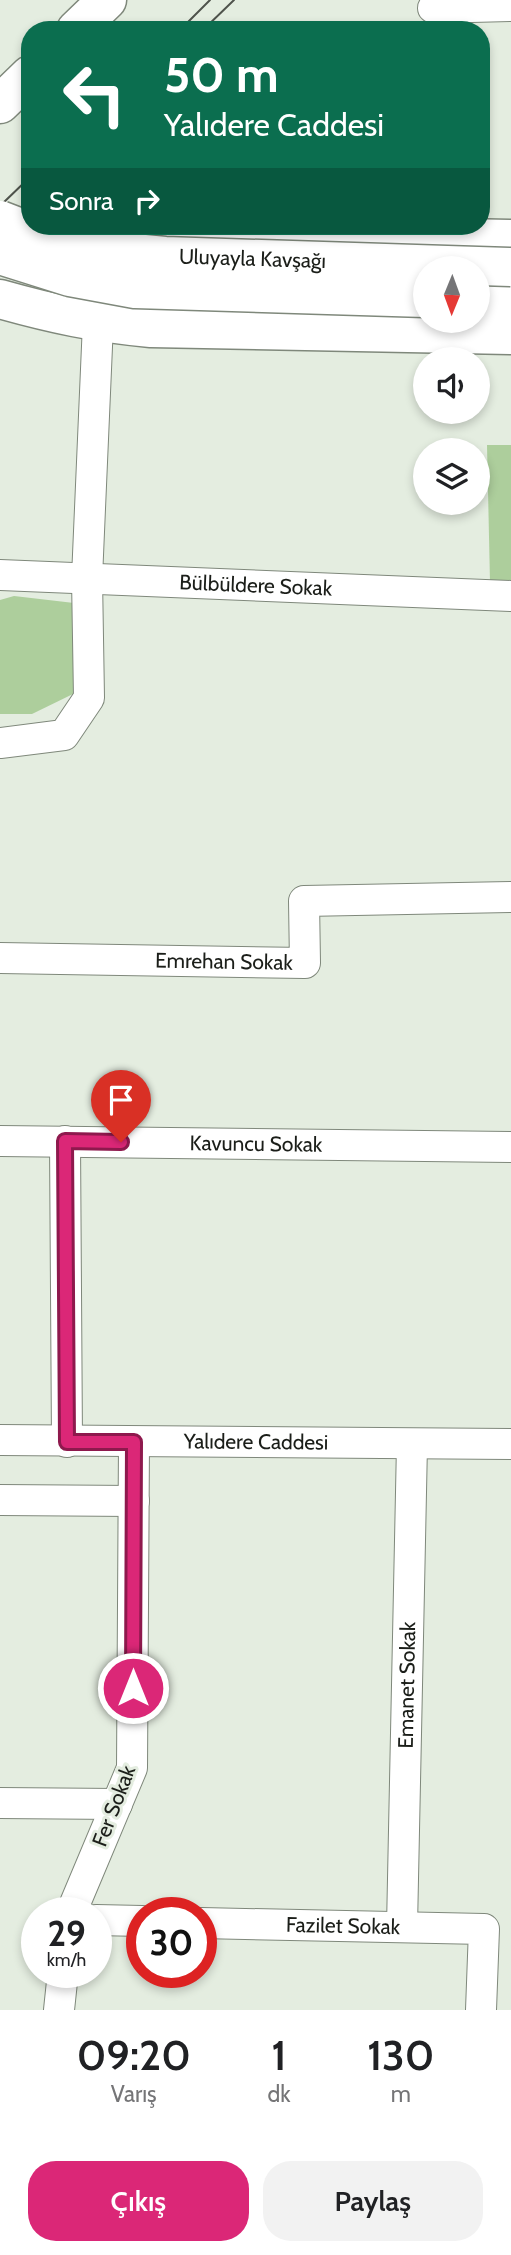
<!DOCTYPE html>
<html lang="tr">
<head>
<meta charset="utf-8">
<style>
  body { margin:0; font-family:Cabin,sans-serif; background:#f2f2f2; color:#202124; height:100vh; display:flex; flex-direction:column; font-size:26px; white-space:nowrap }
  * { box-sizing:border-box; margin:0 }
  p { font-size:23px; color:#757577 }
  .icon { flex:none; width:38px; height:38px; fill:none; stroke:currentColor; stroke-width:2; stroke-linecap:round; stroke-linejoin:round }
  .map { position:relative; height:2010px; overflow:hidden }
  .side { display:flex; flex-direction:column; background:#fff; flex:1 }
  .side>* { flex:none }
  .guide { position:absolute; left:21px; top:21px; width:469px; height:214px; border-radius:28px; box-shadow:0 4px 10px #0003; background:#0b6e4f; color:#fff; overflow:hidden }
  .needle { width:46px; rotate:181deg }
  .controls { position:absolute; left:413px; top:256px; display:grid; gap:14px }
  .controls a { display:grid; place-items:center; width:77px; height:77px; border-radius:50%; background:#fff; box-shadow:0 4px 10px #0003; font-size:35px }
  .speed { position:absolute; left:21px; top:1897px; display:flex; gap:14px; font-size:35px; font-weight:700; text-align:center }
  .speed>* { display:grid; place-content:center; width:91px; height:91px; border-radius:50%; background:#fff; box-shadow:0 4px 10px #0003; line-height:1 }
  .speed small { font-size:18px; font-weight:400 }
  .speed .limit { border:10px solid #d22; background:#fff; color:#111 }
  .pin { position:absolute; display:grid; place-items:center; width:60px; height:60px; color:#fff; margin:-72px -30px; border-radius:50% 50% 50% 0; rotate:-45deg; box-shadow:0 0 7px #0007 }
  .pin .icon { rotate:45deg }
  .me { position:absolute; width:77px; margin:-38px; rotate:0deg; stroke-linejoin:round; filter:drop-shadow(0 0 5px #0008) }
  .turn { display:flex; align-items:center; gap:24px; height:147px; padding:0 28px; font-size:32px }
  .turn .icon { width:91px; height:91px; stroke-width:2.5 }
  .turn b { display:block; font-size:49px; line-height:60px }
  .then { display:flex; align-items:center; height:66px; padding:0 28px; background:#0003; gap:14px; font-size:26px }
  .eta { display:flex; justify-content:space-evenly; align-items:center; height:119px; text-align:center }
  .eta b { font-size:42px; font-weight:600; line-height:49px }
  .primary-button { display:flex; gap:14px; margin-top:auto; padding:14px 28px }
  .primary-button a { flex:1; height:80px; border-radius:28px; background:#db2777; color:#fff; font-size:28px; font-weight:600; line-height:80px; text-align:center }
  .primary-button a+a { background:#f2f2f2; color:#202124 }
  .map>svg:first-child { display:block }
  .green { fill:#adce9c }
  .lines { fill:none; stroke-linecap:round; stroke-linejoin:round }
  .minor-casing { stroke:#7f887b; stroke-width:32 }
  .major-casing { stroke:#7f887b; stroke-width:41 }
  .highway-casing { stroke:#7f887b; stroke-width:41 }
  .minor { stroke:#fff; stroke-width:30 }
  .major { stroke:#fff; stroke-width:38 }
  .highway { stroke:#fff; stroke-width:38 }
  .tram { stroke:#4f534c; stroke-width:2 }
  .major-bridge-casing { stroke:#7f887b; stroke-width:41; stroke-linecap:butt }
  .major-bridge { stroke:#fff; stroke-width:38 }
  .route-casing { stroke:#8e194d; stroke-width:18 }
  .route { stroke:#db2777; stroke-width:12 }
  .labels { text-anchor:middle; stroke-width:6; stroke-linejoin:round; paint-order:stroke }
  .street-label { font-size:21px; fill:#1b1e19; stroke:#e4ede0 }
</style>
</head>
<body>
<div class="map">
<svg width="511" height="2010" viewBox="0 0 511 2010">
  <rect width="100%" height="100%" fill="#e4ede0"/>
  <g class="green">
    <path d="M487,445h24v137h-21z"/>
    <path d="M14,596l60,7 -1,91 -41,20h-32v-114z"/>
  </g>
  <g class="lines">
    <g class="minor-casing">
      <g id="minor">
        <path d="M433,8l78,-2"/>
        <path id="s1" d="M0,575l511,21"/>
        <path d="M0,743l64,-8 25,-37 -2,-120 11,-255"/>
        <path id="s2" d="M0,958l305,5 -1,-62 207,-4"/>
        <path id="s3" d="M0,1141l511,6"/>
        <path d="M65,1141l2,301"/>
        <path id="s4" d="M0,1440l511,4"/>
        <path d="M0,1500l134,1"/>
        <path d="M0,1803l117,1"/>
        <path d="M71,1913l61,-145 2,-326"/>
        <path d="M96,1920l46,1"/>
        <path id="s5" d="M201,1923l283,6 -3,81"/>
        <path id="s6" d="M402,1927l10,-483"/>
        <path d="M59,2010l4,-38"/>
      </g>
    </g>
    <g class="major-casing">
      <path id="major" d="M478,300l33,1"/>
    </g>
    <g class="highway-casing">
      <g id="highway">
        <path d="M76,30l31,-30"/>
        <path d="M0,104l30,-29"/>
        <path d="M146,226l33,6 332,7"/>
        <path d="M0,299c53,15 96,24 151,29l360,7"/>
      </g>
    </g>
    <use href="#minor" class="minor"/>
    <use href="#major" class="major"/>
    <use href="#highway" class="highway"/>
    <g class="tram">
      <path d="M180,30l30,-30"/>
      <path d="M203,30l31,-30"/>
      <path d="M0,206l30,-29"/>
      <path d="M0,231l30,-30"/>
    </g>
    <g class="major-bridge-casing">
      <g id="major-bridge">
        <path id="s7" d="M0,220c53,22 109,31 165,36l346,11"/>
        <path d="M0,255l70,22 65,12 290,9"/>
      </g>
    </g>
    <use href="#major-bridge" class="major-bridge"/>
  </g>
  <g class="lines">
    <g class="route-casing">
      <path id="route" d="M121,1142l-56,-1 2,301h67l-1,246"/>
    </g>
    <use href="#route" class="route"/>
  </g>
  <g class="labels">
    <g class="street-label">
      <text dy="7" stroke="none"><textPath href="#s7" startOffset="257">Uluyayla Kavşağı</textPath></text>
      <text dy="7" stroke="none"><textPath href="#s1" startOffset="256">Bülbüldere Sokak</textPath></text>
      <text dy="7" stroke="none"><textPath href="#s2" startOffset="224">Emrehan Sokak</textPath></text>
      <text dy="7" stroke="none"><textPath href="#s3" startOffset="256">Kavuncu Sokak</textPath></text>
      <text dy="7" stroke="none"><textPath href="#s4" startOffset="256">Yalıdere Caddesi</textPath></text>
      <text dy="7" stroke="none"><textPath href="#s6" startOffset="242">Emanet Sokak</textPath></text>
      <text transform="translate(114 1806) rotate(-69)" y="7">Fer Sokak</text>
      <text dy="7" stroke="none"><textPath href="#s5" startOffset="142">Fazilet Sokak</textPath></text>
    </g>
  </g>
</svg>
<div class="controls">
<a><svg class="needle" viewBox="-14 -14 28 28"><path d="M0-13l5 13h-10z" fill="#e53935"/><path d="M0 13l5-13h-10z" fill="#757577"/></svg></a>
<a><svg class="icon" aria-label="sound" viewBox="0 0 24 24"><path d="M4 9h4l5-4v14l-5-4H4zM17 9q2 3 0 6"/></svg></a>
<a><svg class="icon" aria-label="layers" viewBox="0 0 24 24"><path d="M12 4l9 5-9 5-9-5zM3 14l9 5 9-5"/></svg></a>
</div>
<div class="speed"><div>29<small>km/h</small></div><div class="limit">30</div></div>
<div class="pin" style="left:121px;top:1142px;background:#d93025"><svg class="icon" aria-label="arrive" viewBox="0 0 24 24"><path d="M6 21V4h12l-3 4 3 4H6"/></svg></div>
<svg class="me" style="left:133px;top:1688px" viewBox="-20 -20 40 40"><circle r="17" fill="#db2777" stroke="#fff" stroke-width="3"/><path d="M0-11L8 9 0 5-8 9z" fill="#fff"/></svg>
<div class="guide">
<div class="turn"><svg class="icon" aria-label="left" viewBox="0 0 24 24"><path d="M17 20v-9H6M10 6l-5 5 5 5"/></svg><div><b>50 m</b>Yalıdere Caddesi</div></div>
<div class="then">Sonra<svg class="icon" aria-label="right" viewBox="0 0 24 24"><path d="M7 20v-9h11M14 6l5 5-5 5"/></svg></div>
</div>
</div>
<section class="side">
<div class="eta">
<div><b>09:20</b><p>Varış</p></div>
<div><b>1</b><p>dk</p></div>
<div><b>130</b><p>m</p></div>
</div>
<div class="primary-button"><a>Çıkış</a><a>Paylaş</a></div>
</section>
</body>
</html>
